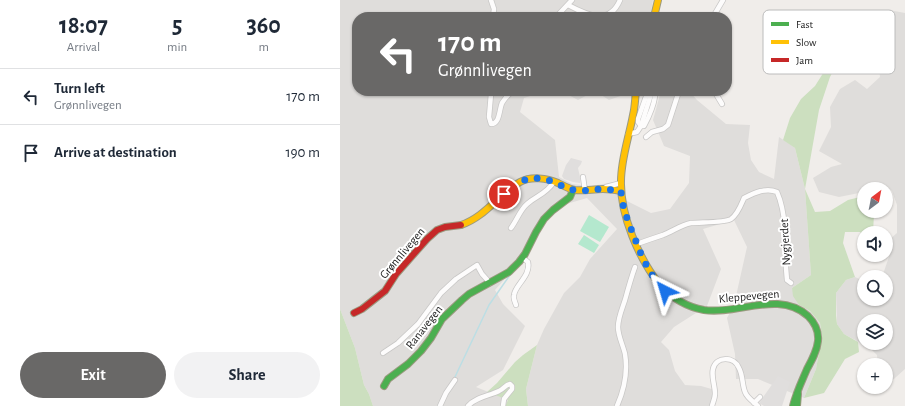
<!DOCTYPE html>
<html lang="en">
<head>
<meta charset="utf-8">
<style>
  body { margin:0; font-family:"Alegreya Sans",sans-serif; background:#f2f2f3; color:#1f2937; height:100vh; display:flex; flex-direction:column; font-size:15px; white-space:nowrap }
  * { box-sizing:border-box; margin:0 }
  p { font-size:13px; color:#747a83 }
  .icon { flex:none; width:22px; height:22px; fill:none; stroke:currentColor; stroke-width:2; stroke-linecap:round; stroke-linejoin:round }
  .map { position:relative; flex:1; overflow:hidden }
  .drawer { display:flex; flex-direction:column; background:#fff; width:340px }
  .drawer>* { flex:none }
  .top-card { position:absolute; left:12px; top:12px; width:380px; height:84px; border-radius:16px; box-shadow:0 1px 3px #0004; background:#696867; color:#fff; overflow:hidden }
  .needle { width:26px; rotate:32deg }
  .fabs { position:absolute; left:517px; top:182px; display:grid; gap:8px }
  .fabs a { display:grid; place-items:center; width:36px; height:36px; border-radius:50%; background:#fff; box-shadow:0 1px 3px #0004; font-size:20px }
  .pin { position:absolute; display:grid; place-items:center; width:34px; height:34px; color:#fff; margin:-17px; border:2px solid #fff; border-radius:50%; box-shadow:0 1px 4px #0007 }
  .me { position:absolute; width:44px; margin:-22px; rotate:320deg; stroke-linejoin:round; filter:drop-shadow(0 0 3px #0008) }
  .turn { display:flex; align-items:center; gap:14px; height:84px; padding:0 20px; font-size:18px }
  .turn .icon { width:52px; height:52px; stroke-width:2.5 }
  .turn b { display:block; font-size:28px; line-height:34px }
  .eta { display:flex; justify-content:space-evenly; align-items:center; height:68px; text-align:center }
  .eta b { font-size:24px; font-weight:700; line-height:28px }
  .cta { display:flex; gap:8px; margin-top:auto; padding:8px 20px }
  .cta a { flex:1; height:46px; border-radius:24px; background:#696867; color:#fff; font-size:16px; font-weight:700; line-height:46px; text-align:center }
  .cta a+a { background:#f2f2f3; color:#1f2937 }
  ul { padding:0; list-style:none }
  li { display:flex; align-items:center; gap:12px; height:56px; padding:0 20px; border-top:1px solid #e0e1e3 }
  li div { flex:1 }
  li b { display:block; font-size:15px }
  li em { font-style:normal }
  main { display:flex; flex:1; min-height:0 }
  .map>svg:first-child { display:block }
  .residential { fill:#dfdddb; fill-rule:evenodd }
  .forest { fill:#ccdfbf }
  .pitch { fill:#b4e8ce }
  .parking { fill:#e0dedd }
  .lines { fill:none; stroke-linecap:round; stroke-linejoin:round }
  .stream { stroke:#bcdee4; stroke-width:1.5 }
  .street-casing { stroke:#c8c7c6; stroke-width:6 }
  .fast-casing { stroke:#9b9a80; stroke-width:8 }
  .slow-casing { stroke:#9b9a80; stroke-width:8 }
  .jam-casing { stroke:#9b9a80; stroke-width:8 }
  .street { stroke:#fdfcfc; stroke-width:4.5 }
  .fast { stroke:#4caf50; stroke-width:6 }
  .slow { stroke:#ffc107; stroke-width:6 }
  .jam { stroke:#c62828; stroke-width:6 }
  .route { stroke:#1a73e8; stroke-width:7; stroke-dasharray:0 12.6 }
  .labels { text-anchor:middle; stroke-width:4; stroke-linejoin:round; paint-order:stroke }
  .street-label { font-size:12px; fill:#212121; stroke:#fff }
  .key { fill:#fff; stroke:#bcbcbc; stroke-width:1 }
  .key-label { font-size:11px; fill:#212121 }
</style>
</head>
<body>
<main>
<section class="drawer">
<div class="eta">
<div><b>18:07</b><p>Arrival</p></div>
<div><b>5</b><p>min</p></div>
<div><b>360</b><p>m</p></div>
</div>
<ul>
<li><svg class="icon" aria-label="left" viewBox="0 0 24 24"><path d="M17 20v-9H6M10 6l-5 5 5 5"/></svg><div><b>Turn left</b><p>Grønnlivegen</p></div><em>170 m</em></li>
<li><svg class="icon" aria-label="arrive" viewBox="0 0 24 24"><path d="M6 21V4h12l-3 4 3 4H6"/></svg><div><b>Arrive at destination</b></div><em>190 m</em></li>
</ul>
<div class="cta"><a>Exit</a><a>Share</a></div>
</section>
<div class="map">
<svg width="565" height="406" viewBox="0 0 565 406">
  <rect width="100%" height="100%" fill="#f0edea"/>
  <g class="residential">
    <path d="M0,0h313l-3,17h-293v74h186v1l-19,6 -4,14 35,28 4,37 13,7 19,2 30,-5 2,18 28,14 19,-4 19,-26 1,-27 -26,-10 -11,-26 8,-29h28l8,9 29,24 24,1 -2,18 3,17 8,12 15,7 5,-42 12,8 4,3 10,41 6,86 -19,13 7,17 11,6 10,12 2,13 -6,33 -12,29 -46,-19h-22l-1,-25 -8,-36 7,-13 13,-58 -13,-27 -31,9 18,40 -14,37 -33,21 -13,15 8,8 6,21 10,14 16,1 14,4 -5,16h-182l-2,-17 11,-44 7,-16 20,-36 16,-16 10,-18 27,-30 -30,-31 -24,7 -20,17 -18,34 -30,34 8,14 22,22 -22,44 -27,17 32,13 -3,6h-132l-4,-12 -5,-9 -9,-37 -15,-39z"/>
    <path d="M549,10l16,3v356l-19,17v-21h-8l-1,-10 -7,-7 -26,-14 -7,-10 -1,-31 10,-13 9,-3 9,4v18h22v-22h-4l8,-23 -1,-14 8,-7v-28l-5,-14 -7,-6 -11,4h-10v3l-25,5 -20,-5 -6,-14 18,-11 11,-3 -23,-13 12,-24 -1,-20 10,-18 15,-9 12,9 13,-12 -2,-17 1,-11zM524,321h22v22h-22z"/>
    <path d="M221,91h74l-26,9 -14,-9 -17,9z"/>
  </g>
  <g class="forest">
    <path d="M496,21l18,2 -2,12 -22,42 -11,33 -14,79 10,23 15,-1 18,-11 16,-4v15h13l-3,3 -1,19h-9v2l-4,-3h-15l-2,11 12,34 -9,3 -10,13v22l1,9 7,10 14,8 1,10 -14,7 -21,34 -20,5 12,-29 6,-33 -2,-13 -10,-12 -11,-6 -6,-9 -1,-8 19,-13 -6,-86 -10,-41 -12,-8 7,-22 11,-19 14,-13 12,-19 -1,-16 -4,-17z"/>
    <path d="M0,309l15,39 9,37 5,9 4,12h-33z"/>
    <path d="M197,345l-11,44 2,17h-23l3,-6 -21,-8 10,-9 18,-21 8,-7z"/>
  </g>
  <g class="pitch">
    <path d="M249,215l20,12 -9,15 -20,-11z"/>
    <path d="M244,235l15,10 -5,8 -16,-9z"/>
  </g>
  <g class="parking">
    <path d="M231,158l11,3 -1,3 -3,4 2,9v6l-7,-1 -9,-3 -2,-3 4,-11z"/>
    <path d="M438,376l12,6 -8,24h-18l-5,-3z"/>
  </g>
  <g class="lines">
    <path class="stream" d="M114,379l35,-74 21,-30"/>
    <g class="street-casing">
      <g id="street">
        <path d="M151,0l3,9 -1,8"/>
        <path d="M228,5c19,10 41,21 52,-5"/>
        <path d="M216,17l16,-17"/>
        <path d="M373,17l10,-17"/>
        <path d="M150,91l1,3 -2,23 2,7c9,0 8,-14 11,-21 3,-5 7,-9 11,-12"/>
        <path d="M308,91l-10,28v3l3,4h3c5,-9 12,-25 11,-35"/>
        <path d="M372,91l4,3 6,10"/>
        <path d="M288,134l9,-2 4,-6 11,-35"/>
        <path d="M306,137l6,-5 11,-3 5,-4 11,-34"/>
        <path d="M243,177l2,14"/>
        <path d="M264,189l2,-2 15,-4"/>
        <path d="M171,228c6,-8 9,-18 16,-24 10,-9 18,-9 27,-22"/>
        <path d="M297,244c8,-3 17,-6 26,-9 10,-4 18,-10 28,-12 10,-1 34,0 40,-4 7,-5 10,-14 13,-21 10,-5 22,-11 33,-6 5,11 7,24 8,37 1,5 -1,11 0,16 0,12 1,23 2,35l4,3"/>
        <path d="M176,305c-1,-3 -3,-6 -2,-10 1,-10 17,-19 14,-33l-5,-4"/>
        <path d="M43,353l15,-10 20,-19 23,-31 15,-14 21,-14 5,9 8,9"/>
        <path d="M414,403l6,-6"/>
        <path d="M100,406l6,-13 9,-13"/>
        <path d="M128,406c8,-9 21,-10 31,-15 5,-2 6,-6 11,-7l2,2v3l-8,10 -1,7"/>
        <path d="M277,406c7,-16 11,-34 8,-52 -2,-9 -7,-18 -7,-27 0,-9 4,-18 7,-27 3,-11 6,-22 10,-33"/>
        <path d="M372,406c1,-4 3,-8 3,-12 0,-9 -4,-17 -2,-25 3,-13 21,-13 26,-1 4,7 3,17 6,24 2,6 9,10 13,14"/>
      </g>
    </g>
    <g class="fast-casing">
      <g id="fast">
        <path d="M320,285c12,13 27,22 44,25 34,5 75,-20 104,6 6,6 11,15 10,25 -1,10 -6,19 -11,28 -5,12 -11,24 -14,37"/>
        <path d="M44,386l4,-7 20,-15 13,-13 10,-13 11,-19 20,-19 7,-6 40,-22 10,-10 6,-8 11,-22 8,-13 9,-9 17,-13 3,-7"/>
        <path d="M457,406l1,-12"/>
      </g>
    </g>
    <g class="slow-casing">
      <g id="slow">
        <path d="M314,17l4,-17"/>
        <path d="M296,91c-1,8 -1,16 -3,24 -4,22 -12,44 -12,66 -1,34 18,78 39,104"/>
        <path d="M121,225c24,-8 38,-31 59,-43 11,-6 27,-4 38,1 6,3 11,6 17,7 10,1 18,-1 28,-1 6,0 12,1 18,2"/>
      </g>
    </g>
    <g class="jam-casing">
      <path id="jam" d="M14,313l8,-4 23,-18 11,-17 31,-35 10,-9 8,-3 16,-2"/>
    </g>
    <use href="#street" class="street"/>
    <use href="#fast" class="fast"/>
    <use href="#slow" class="slow"/>
    <use href="#jam" class="jam"/>
  </g>
  <g class="lines">
    <path class="route" d="M164,194c15,-15 30,-20 50,-12 7,3 13,7 20,8 10,2 19,-1 28,-1 6,0 13,2 19,2 1,16 7,31 13,45 7,20 16,40 31,55"/>
  </g>
  <g class="labels">
    <g class="street-label">
      <text transform="translate(445 242) rotate(-93)" y="4">Nygjerdet</text>
      <text transform="translate(62 253) rotate(-50)" y="4">Grønnlivegen</text>
      <text transform="translate(409 296) rotate(-5)" y="4">Kleppevegen</text>
      <text transform="translate(84 327) rotate(-52)" y="4">Ranavegen</text>
    </g>
  </g>
  <rect x="423" y="10" width="132" height="64" rx="6" class="key"/>
  <rect x="431" y="22" width="18" height="4" fill="#4caf50"/>
  <rect x="431" y="40" width="18" height="4" fill="#ffc107"/>
  <rect x="431" y="58" width="18" height="4" fill="#c62828"/>
  <g class="key-label">
    <text x="456" y="28">Fast</text>
    <text x="456" y="46">Slow</text>
    <text x="456" y="64">Jam</text>
  </g>
</svg>
<div class="fabs">
<a><svg class="needle" viewBox="-14 -14 28 28"><path d="M0-13l5 13h-10z" fill="#e53935"/><path d="M0 13l5-13h-10z" fill="#747a83"/></svg></a>
<a><svg class="icon" aria-label="sound" viewBox="0 0 24 24"><path d="M4 9h4l5-4v14l-5-4H4zM17 9q2 3 0 6"/></svg></a>
<a><svg class="icon" aria-label="search" viewBox="0 0 24 24"><circle cx="10" cy="10" r="6"/><path d="M15 15l6 6"/></svg></a>
<a><svg class="icon" aria-label="layers" viewBox="0 0 24 24"><path d="M12 4l9 5-9 5-9-5zM3 14l9 5 9-5"/></svg></a>
<a>+</a>
</div>
<div class="pin" style="left:164px;top:194px;background:#d93025"><svg class="icon" aria-label="arrive" viewBox="0 0 24 24"><path d="M6 21V4h12l-3 4 3 4H6"/></svg></div>
<svg class="me" style="left:325px;top:291px" viewBox="-20 -20 40 40"><path d="M0-17L14 15 0 8-14 15z" fill="#1a73e8" stroke="#fff" stroke-width="4"/></svg>
<div class="top-card">
<div class="turn"><svg class="icon" aria-label="left" viewBox="0 0 24 24"><path d="M17 20v-9H6M10 6l-5 5 5 5"/></svg><div><b>170 m</b>Grønnlivegen</div></div>
</div>
</div>
</main>
</body>
</html>
